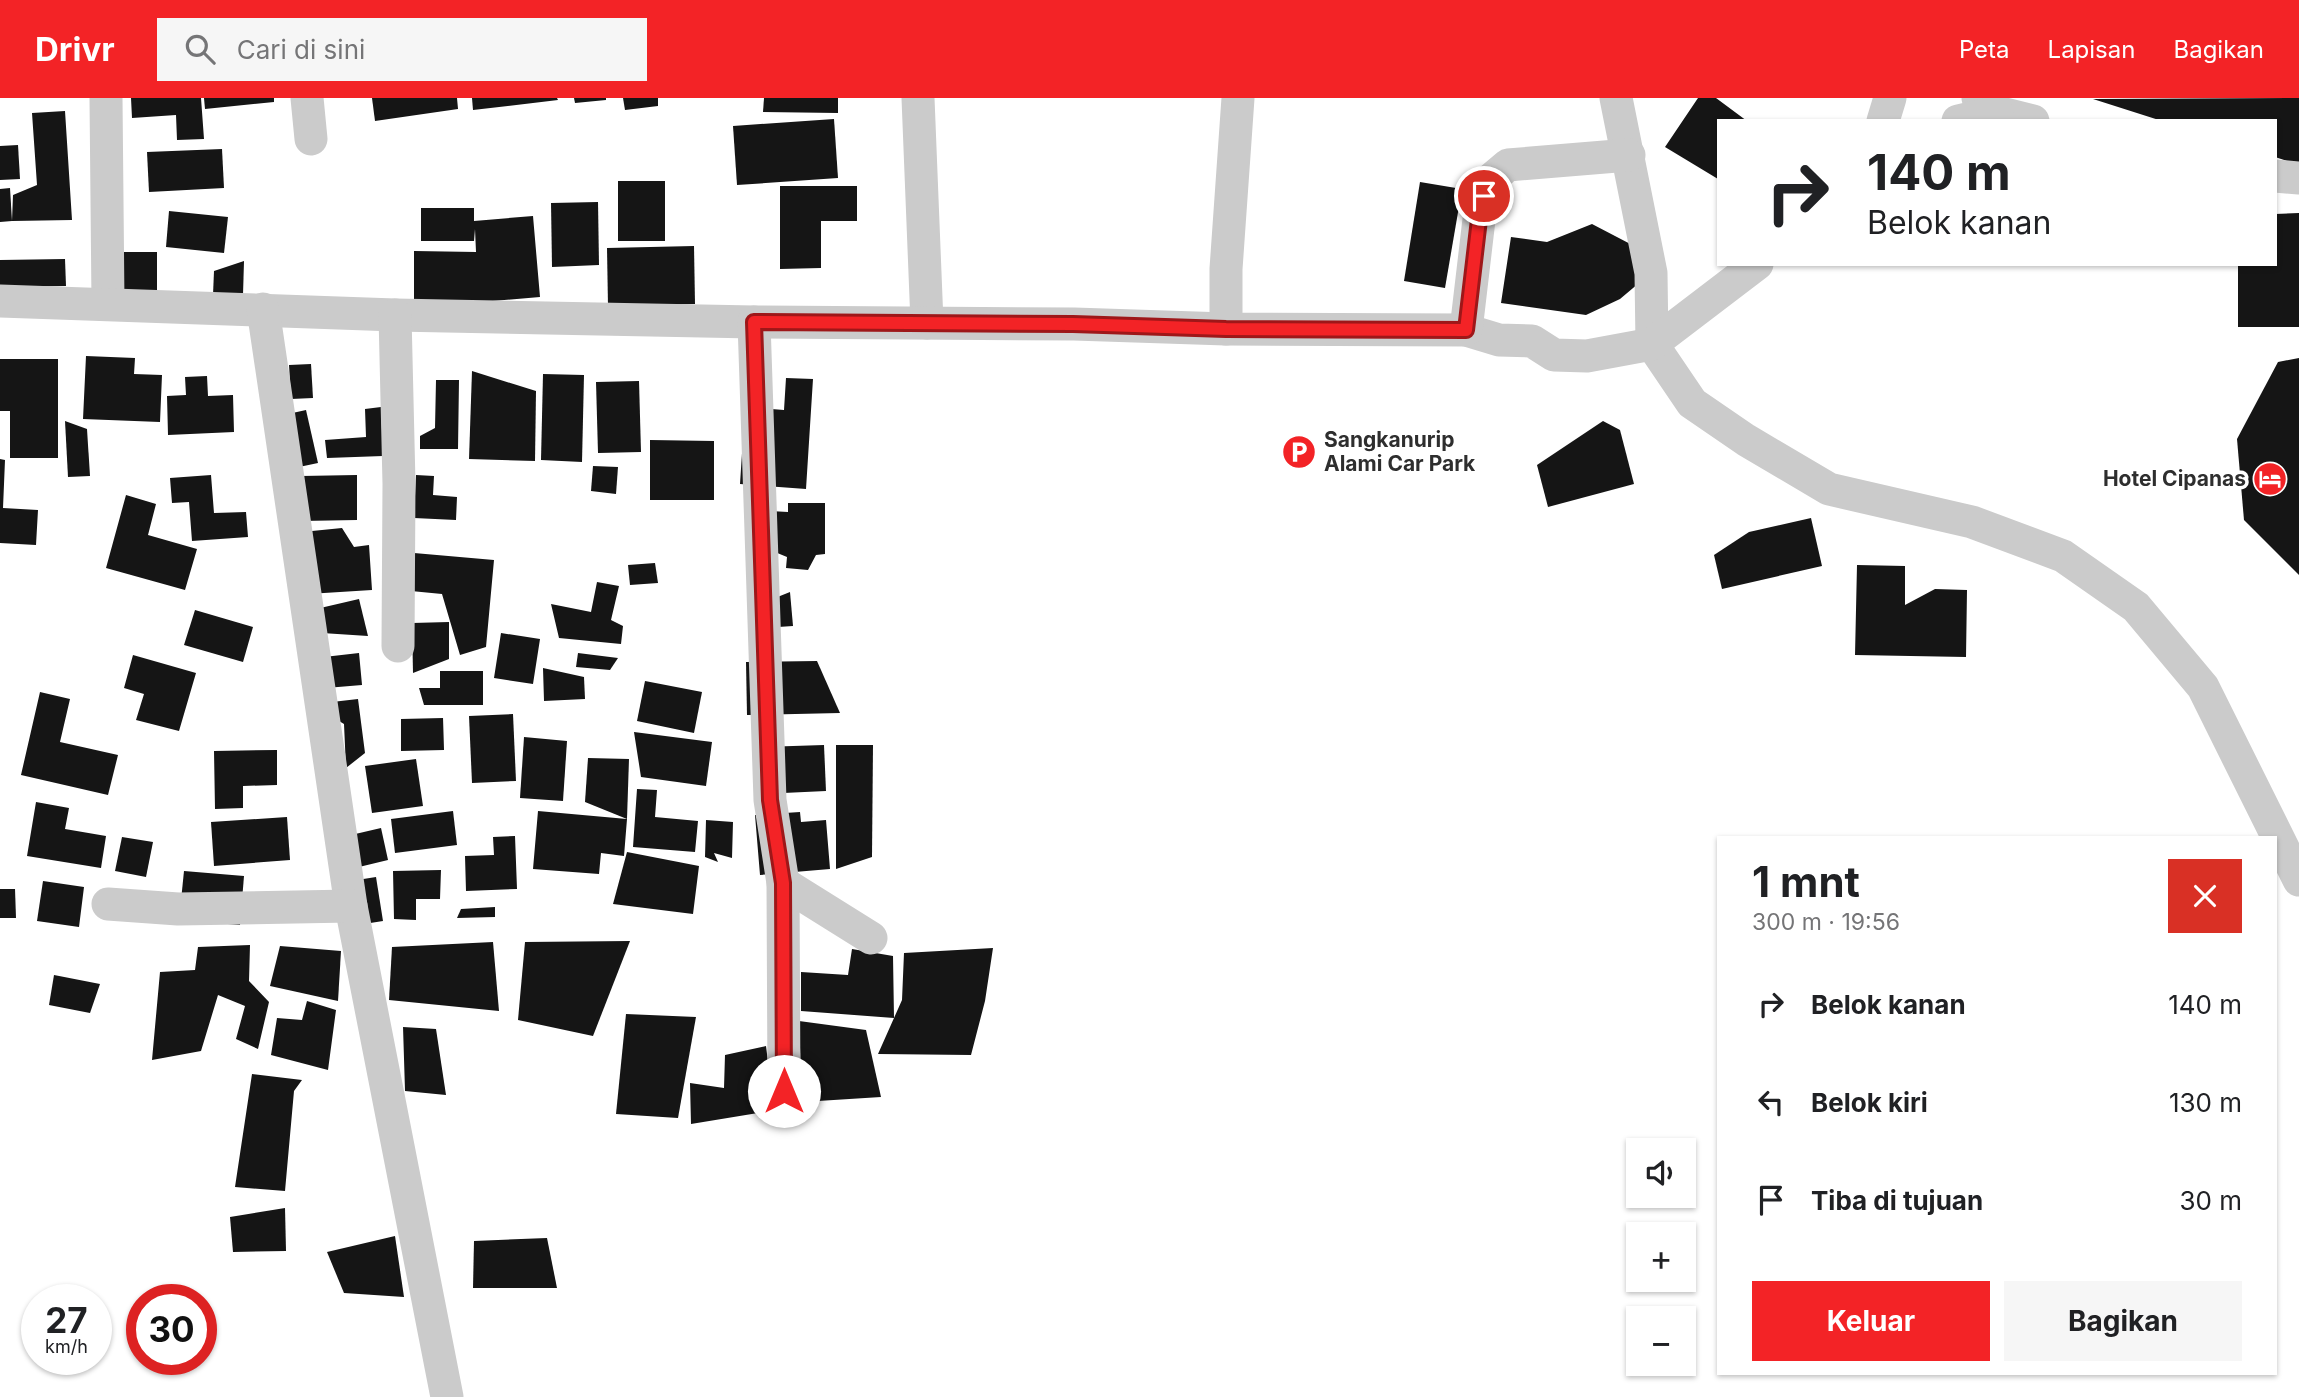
<!DOCTYPE html>
<html lang="id">
<head>
<meta charset="utf-8">
<style>
  body { margin:0; font-family:Inter,sans-serif; background:#f6f6f6; color:#202124; height:100vh; display:flex; flex-direction:column; font-size:26px; white-space:nowrap }
  * { box-sizing:border-box; margin:0 }
  p { font-size:23px; color:#757577 }
  .icon { flex:none; width:38px; height:38px; fill:none; stroke:currentColor; stroke-width:2; stroke-linecap:round; stroke-linejoin:round }
  .map { position:relative; flex:1; overflow:hidden }
  .side { position:absolute; left:1717px; top:738px; width:560px; height:539px; display:flex; flex-direction:column; background:#fff; border-radius:0px; box-shadow:0 2px 5px #0004 }
  .side>* { flex:none }
  .top-card { position:absolute; left:1717px; top:21px; width:560px; height:147px; border-radius:0px; box-shadow:0 2px 5px #0004; background:#fff; color:#202124; overflow:hidden }
  .fabs { position:absolute; left:1626px; top:1040px; display:grid; gap:14px }
  .fabs a { display:grid; place-items:center; width:70px; height:70px; border-radius:0px; background:#fff; box-shadow:0 2px 5px #0004; font-size:35px }
  .speed { position:absolute; left:21px; top:1186px; display:flex; gap:14px; font-size:35px; font-weight:700; text-align:center }
  .speed>* { display:grid; place-content:center; width:91px; height:91px; border-radius:50%; background:#fff; box-shadow:0 2px 5px #0004; line-height:1 }
  .speed small { font-size:18px; font-weight:400 }
  .speed .limit { border:10px solid #d22; background:#fff; color:#111 }
  .pin { position:absolute; display:grid; place-items:center; width:60px; height:60px; color:#fff; margin:-30px; border:4px solid #fff; border-radius:50%; box-shadow:0 2px 7px #0007 }
  .me { position:absolute; width:77px; margin:-38px; rotate:0deg; stroke-linejoin:round; filter:drop-shadow(0 0 5px #0008) }
  .turn { display:flex; align-items:center; gap:24px; height:147px; padding:0 35px; font-size:32px }
  .turn .icon { width:91px; height:91px; stroke-width:2.5 }
  .turn b { display:block; font-size:49px; line-height:60px }
  .round { display:grid; place-items:center; flex:none; width:74px; height:74px; border-radius:0px; background:#f6f6f6 }
  .head { display:flex; align-items:center; justify-content:space-between; height:119px; padding:0 35px }
  h1 { font-size:42px; font-weight:700; line-height:52px }
  .button { display:flex; gap:14px; margin-top:auto; padding:14px 35px }
  .button a { flex:1; height:80px; border-radius:0px; background:#f32326; color:#fff; font-size:28px; font-weight:700; line-height:80px; text-align:center }
  .button a+a { background:#f6f6f6; color:#202124 }
  ul { padding:0; list-style:none }
  li { display:flex; align-items:center; gap:21px; height:98px; padding:0 35px }
  li div { flex:1 }
  li b { display:block; font-size:26px }
  li em { font-style:normal }
  header { display:flex; align-items:center; gap:42px; box-sizing:border-box; height:98px; padding:0 35px; background:#f32326; color:#fff }
  header strong { font-size:33px }
  nav { display:flex; gap:38px; margin-inline-start:auto; font-size:24px }
  .search { width:490px; height:63px; background:#f6f6f6; display:flex; align-items:center; gap:18px; box-sizing:border-box; padding:0 24px; border-radius:0px; color:#757577; font-size:26px }
  .map>svg:first-child { display:block }
  .building { fill:#151515 }
  .lines { fill:none; stroke-linecap:round; stroke-linejoin:round }
  .street { stroke:#cbcbcb; stroke-width:33 }
  .route-casing { stroke:#9e1719; stroke-width:18 }
  .route { stroke:#f32326; stroke-width:12 }
  .labels { text-anchor:middle; stroke-width:7; stroke-linejoin:round; paint-order:stroke }
  .poi-label { font-size:21px; font-weight:bold; fill:#2e2e2e; stroke:#fff; text-anchor:start }
</style>
</head>
<body>
<header>
<strong>Drivr</strong>
<div class="search"><svg class="icon" aria-label="search" viewBox="0 0 24 24"><circle cx="10" cy="10" r="6"/><path d="M15 15l6 6"/></svg>Cari di sini</div>
<nav><a>Peta</a><a>Lapisan</a><a>Bagikan</a></nav>
</header>
<div class="map">
<svg width="2299" height="1299" viewBox="0 0 2299 1299">
  <rect width="100%" height="100%" fill="#fff"/>
  <g class="building">
    <path d="M131,0h70l3,41 -27,1 -1,-25 -44,3z"/>
    <path d="M204,0h70v4l-69,7z"/>
    <path d="M372,0h85l1,11 -83,12z"/>
    <path d="M472,0h85l1,2 -85,10z"/>
    <path d="M574,0h32v2l-31,3z"/>
    <path d="M623,0h35v8l-33,4z"/>
    <path d="M764,0h74v15l-75,-1z"/>
    <path d="M1698,0h18l31,23h-29v58l-53,-32z"/>
    <path d="M2299,0v67l-24,-8v-36h-113l-69,-22z"/>
    <path d="M65,13l7,109 -60,1 1,-26 24,-10 -5,-72z"/>
    <path d="M834,21l4,59 -101,7 -4,-59z"/>
    <path d="M18,47l2,34 -20,1v-34z"/>
    <path d="M222,51l2,39 -75,4 -2,-40z"/>
    <rect x="618" y="83" width="47" height="60"/>
    <path d="M1420,84l42,7 -17,99 -41,-7z"/>
    <path d="M780,88h77v35h-36v47l-41,1z"/>
    <path d="M10,90l2,33 -12,1v-33z"/>
    <path d="M598,104l1,63 -47,2 -1,-64z"/>
    <path d="M421,110h53v13l59,-5 7,81 -59,5 -67,-2v-49l62,1 -1,-23 -1,12h-53z"/>
    <path d="M169,113l59,6 -4,36 -58,-6z"/>
    <path d="M2299,115v114h-61v-63h37v-50z"/>
    <path d="M1592,126l46,24 1,35 -19,16 -34,16 -85,-12 10,-66 36,5z"/>
    <path d="M694,148l1,58 -87,2 -1,-58z"/>
    <path d="M119,154h38v41h-37z"/>
    <path d="M65,161l1,27 -66,1v-27z"/>
    <path d="M244,163l-1,34h-30l1,-24z"/>
    <path d="M86,258l49,2 -1,16 28,1 -2,47 -77,-3z"/>
    <path d="M2299,260v217l-55,-55 -7,-81 41,-77z"/>
    <path d="M0,261h58v99h-48v-47h-10z"/>
    <path d="M311,266l2,34 -22,1 -2,-34z"/>
    <path d="M472,273l64,20 -1,70 -66,-2z"/>
    <path d="M543,276l41,1 -2,87 -41,-2z"/>
    <path d="M207,278l1,20 25,-1 1,37 -66,3 -1,-39 19,-1 -1,-18z"/>
    <path d="M786,280l27,1 -7,110 -66,-5 5,-77 39,3z"/>
    <path d="M436,282h23l-1,69h-38v-13l15,-8z"/>
    <path d="M639,283l2,71 -43,1 -2,-71z"/>
    <path d="M381,309l2,49 -56,2 -2,-18 41,-3 -1,-28z"/>
    <path d="M306,312l12,53 -19,4 -11,-53z"/>
    <path d="M65,323l22,8 3,47 -22,1z"/>
    <path d="M1603,323l17,9 14,54 -86,23 -11,-42z"/>
    <path d="M650,342l64,1v59h-64z"/>
    <path d="M0,361l5,1 -2,48 35,2 -2,35 -36,-2z"/>
    <path d="M593,368l25,1 -2,27 -25,-3z"/>
    <path d="M211,377l3,38 32,-1 2,25 -56,4 -3,-39 -17,1 -2,-25z"/>
    <path d="M357,377v45l-56,1v-45z"/>
    <path d="M416,377l18,1 -1,19 24,2 -1,23 -42,-2z"/>
    <path d="M126,397l30,9 -8,31 49,14 -12,41 -79,-22z"/>
    <path d="M788,405h37v51l-9,1 -8,15 -22,-2 1,-11 -17,-7v-39l18,1z"/>
    <path d="M1811,420l11,48 -100,23 -8,-34 35,-23z"/>
    <path d="M342,430l12,19 15,-2 3,45 -64,4 4,-63z"/>
    <path d="M414,455l80,7 -8,87 -26,8 -18,-61 -31,-3z"/>
    <path d="M655,465l3,20 -28,2 -2,-20z"/>
    <path d="M1857,467l48,1v39l30,-16 32,1 -1,67 -111,-2z"/>
    <path d="M597,484l22,4 -8,34 12,6 -2,18 -62,-6 -8,-34 40,8z"/>
    <path d="M790,494l3,34 -15,1 -3,-29z"/>
    <path d="M359,501l9,37 -46,-3 -6,-24z"/>
    <path d="M195,512l58,17 -10,35 -59,-17z"/>
    <path d="M449,524v37l-36,14 -1,-50z"/>
    <path d="M501,535l39,6 -7,45 -39,-6z"/>
    <path d="M359,555l3,32 -36,3 -2,-31z"/>
    <path d="M578,555l40,5 -8,12 -34,-3z"/>
    <path d="M133,557l63,18 -17,58 -43,-11 8,-26 -20,-6z"/>
    <path d="M817,563l23,52 -93,2 -1,-53z"/>
    <path d="M543,570l41,9 1,22 -41,2z"/>
    <path d="M440,573h43v34h-59l-5,-17h21z"/>
    <path d="M645,583l57,11 -8,41 -57,-12z"/>
    <path d="M40,594l30,7 -10,43 58,13 -10,40 -87,-20z"/>
    <path d="M358,601l7,54 -19,15 -2,-44 -10,-6 -2,-16z"/>
    <path d="M513,616l3,67 -44,2 -3,-67z"/>
    <path d="M443,620l1,32 -43,1v-32z"/>
    <path d="M634,634l78,10 -6,44 -65,-9z"/>
    <path d="M524,639l43,4 -4,60 -43,-3z"/>
    <path d="M824,647l2,46 -65,3 -1,-47z"/>
    <path d="M836,647h37l-1,112 -36,12z"/>
    <path d="M277,652v35l-34,1v22l-28,1 -1,-58z"/>
    <path d="M588,660l41,1 -2,60 -42,-17z"/>
    <path d="M416,661l7,47 -51,7 -7,-47z"/>
    <path d="M637,691l20,1 -2,27 43,4 -3,31 -62,-5z"/>
    <path d="M36,704l33,6 -4,21 41,7 -5,32 -74,-12z"/>
    <path d="M453,713l4,34 -62,8 -4,-34z"/>
    <path d="M538,713l89,8 -3,37 -23,-3 -2,21 -66,-5z"/>
    <path d="M800,714l1,10 25,-2 4,49 -70,6 -5,-60z"/>
    <path d="M287,719l3,43 -76,6 -3,-44z"/>
    <path d="M706,722l27,2 -1,36 -18,-5 4,9 -13,-5z"/>
    <path d="M381,730l7,32 -29,7 -8,-32z"/>
    <path d="M515,738l2,53 -51,2 -1,-35 29,-1 -1,-18z"/>
    <path d="M122,739l31,5 -7,35 -31,-6z"/>
    <path d="M627,754l72,14 -6,48 -80,-10z"/>
    <path d="M441,772l-1,29h-24v21l-22,-1 -1,-48z"/>
    <path d="M184,773l60,5 -4,49 -61,-5z"/>
    <path d="M376,779l7,44 -19,3 -7,-44z"/>
    <path d="M43,783l41,6 -5,40 -42,-6z"/>
    <path d="M0,791h15l1,29h-16z"/>
    <path d="M495,809v10l-38,1 4,-9z"/>
    <path d="M630,843l-37,95 -75,-16 7,-78z"/>
    <path d="M493,844l6,69 -110,-11 3,-53z"/>
    <path d="M250,847l-1,36 20,21 -11,47 -22,-10 9,-33 -27,-11 -17,56 -49,9 8,-88 35,-2 3,-23z"/>
    <path d="M280,848l61,5 -3,50 -68,-15z"/>
    <path d="M993,850l-8,53 -14,54 -93,-1 16,-36 -93,-7v-39l47,3 4,-26 41,7 1,62 8,-18 2,-47z"/>
    <path d="M54,877l46,9 -10,29 -41,-8z"/>
    <path d="M307,903l29,9 -8,60 -57,-15 6,-37 25,2z"/>
    <path d="M626,916l70,3 -18,101 -62,-4z"/>
    <path d="M799,923l67,9 15,67 -79,5z"/>
    <path d="M403,929l33,2 10,66 -41,-4z"/>
    <path d="M766,948l4,32 18,30 -97,16 -1,-41 34,5 1,-33z"/>
    <path d="M252,976l50,6 -8,11 -9,100 -50,-4z"/>
    <path d="M285,1110l1,43 -53,1 -3,-35z"/>
    <path d="M395,1138l9,61 -60,-4 -17,-41z"/>
    <path d="M547,1140l10,50h-84l1,-47z"/>
  </g>
  <g class="lines">
    <g class="street">
      <path d="M106,0l2,205"/>
      <path d="M307,0l4,41"/>
      <path d="M918,0l9,225"/>
      <path d="M1616,0l35,175 1,71 40,59 54,37 83,49 143,33 91,34 73,51 67,80 96,193"/>
      <path d="M1978,0l19,14 36,9"/>
      <path d="M1883,23l7,-23"/>
      <path d="M1958,23l39,-9"/>
      <path d="M2275,78l24,2"/>
      <path d="M0,203l395,14 359,7 320,2 152,5 240,1 33,10 33,1 22,14 33,1 65,-12 105,-80"/>
      <path d="M263,211l88,597 96,491"/>
      <path d="M395,217l4,169 -1,162"/>
      <path d="M754,224l16,478 13,83 1,208"/>
      <path d="M1226,231v-60l12,-171"/>
      <path d="M1466,232l14,-119 9,-30 19,-16 121,-10"/>
      <path d="M783,785l88,55"/>
      <path d="M108,806l70,5 173,-3"/>
    </g>
  </g>
  <g class="lines">
    <g class="route-casing">
      <path id="route" d="M784,993l-1,-208 -13,-83 -16,-478 319,2 153,5 240,1 14,-119 4,-15"/>
    </g>
    <use href="#route" class="route"/>
  </g>
  <defs>
    <g id="parking-disc" transform="scale(1.75)"><circle r="9.5" fill="#f32326" stroke="#fff"/><path d="M-3.5-5.5H1a3.5 3.5 0 0 1 0 7H-1V5.5H-3.5ZM-1-3.4V-.6H.8a1.4 1.4 0 0 0 0-2.8Z" fill="#fff"/></g>
    <g id="hotel-disc" transform="scale(1.75)"><circle r="9.5" fill="#f32326" stroke="#fff"/><path d="M-6-4.5h1.5V1H6V5H4.5V3h-9V5H-6ZM-4 0a1.8 1.8 0 1 1 3.6 0ZM.5 0V-2.5h3Q6-2.5 6 0Z" fill="#fff"/></g>
  </defs>
  <g fill-rule="evenodd">
    <use href="#parking-disc" x="1299" y="354"/>
    <use href="#hotel-disc" x="2270" y="381"/>
  </g>
  <g class="labels">
    <g class="poi-label">
      <text x="1324" y="349">Sangkanurip<tspan x="1324" dy="24">Alami Car Park</tspan></text>
      <text x="2246" y="388" text-anchor="end">Hotel Cipanas</text>
    </g>
  </g>
</svg>
<div class="fabs">
<a><svg class="icon" aria-label="sound" viewBox="0 0 24 24"><path d="M4 9h4l5-4v14l-5-4H4zM17 9q2 3 0 6"/></svg></a>
<a>+</a>
<a>−</a>
</div>
<div class="speed"><div>27<small>km/h</small></div><div class="limit">30</div></div>
<div class="pin" style="left:1484px;top:98px;background:#d93025"><svg class="icon" aria-label="arrive" viewBox="0 0 24 24"><path d="M6 21V4h12l-3 4 3 4H6"/></svg></div>
<svg class="me" style="left:784px;top:993px" viewBox="-20 -20 40 40"><circle r="19" fill="#fff"/><path d="M0-13L10 11 0 6-10 11z" fill="#f32326"/></svg>
<div class="top-card">
<div class="turn"><svg class="icon" aria-label="right" viewBox="0 0 24 24"><path d="M7 20v-9h11M14 6l5 5-5 5"/></svg><div><b>140 m</b>Belok kanan</div></div>
</div>
<section class="side">
<div class="head"><div><h1>1 mnt</h1><p>300 m · 19:56</p></div><a class="round" style="background:#d93025;color:#fff"><svg class="icon" aria-label="close" viewBox="0 0 24 24"><path d="M6 6l12 12M18 6L6 18"/></svg></a></div>
<ul>
<li><svg class="icon" aria-label="right" viewBox="0 0 24 24"><path d="M7 20v-9h11M14 6l5 5-5 5"/></svg><div><b>Belok kanan</b></div><em>140 m</em></li>
<li><svg class="icon" aria-label="left" viewBox="0 0 24 24"><path d="M17 20v-9H6M10 6l-5 5 5 5"/></svg><div><b>Belok kiri</b></div><em>130 m</em></li>
<li><svg class="icon" aria-label="arrive" viewBox="0 0 24 24"><path d="M6 21V4h12l-3 4 3 4H6"/></svg><div><b>Tiba di tujuan</b></div><em>30 m</em></li>
</ul>
<div class="button"><a>Keluar</a><a>Bagikan</a></div>
</section>
</div>
</body>
</html>
